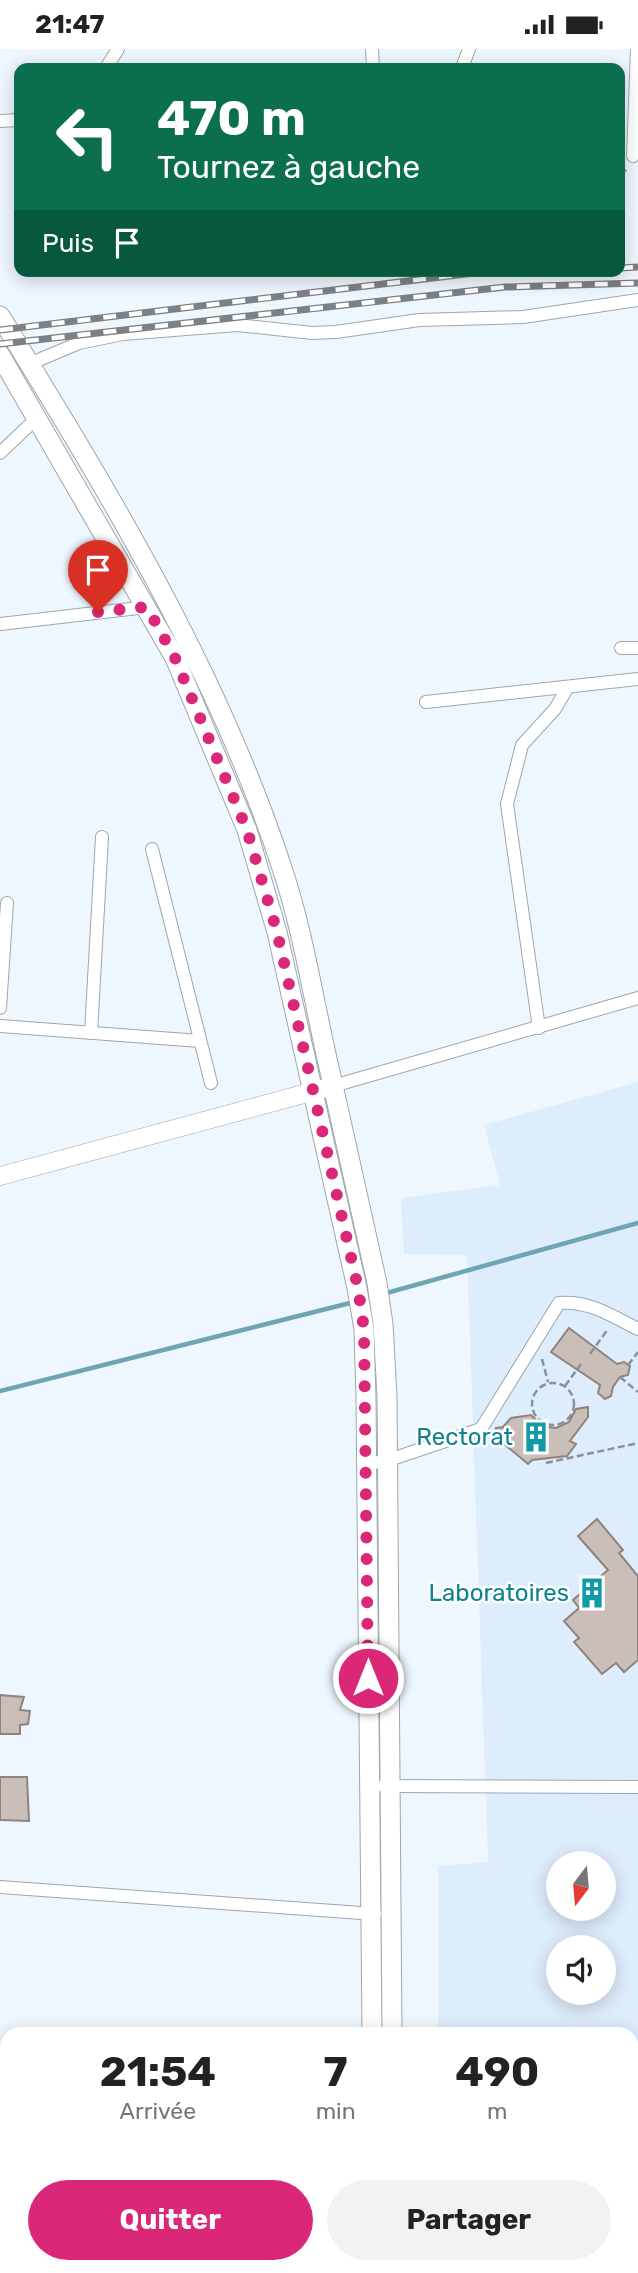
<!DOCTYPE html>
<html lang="fr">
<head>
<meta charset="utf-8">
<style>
  body { margin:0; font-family:Rubik,sans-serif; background:#f2f2f2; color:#222; height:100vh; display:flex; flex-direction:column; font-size:26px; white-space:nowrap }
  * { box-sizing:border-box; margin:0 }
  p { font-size:23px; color:#767676 }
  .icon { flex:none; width:38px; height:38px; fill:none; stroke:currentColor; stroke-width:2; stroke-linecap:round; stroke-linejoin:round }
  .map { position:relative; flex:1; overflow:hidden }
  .drawer { position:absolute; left:0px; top:1978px; width:639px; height:247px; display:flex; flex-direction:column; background:#fff; border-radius:21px 21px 0 0; box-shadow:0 4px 18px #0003 }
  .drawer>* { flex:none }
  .banner { position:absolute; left:14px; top:14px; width:611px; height:214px; border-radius:14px; box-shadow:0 4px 18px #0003; background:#0b6e4f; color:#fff; overflow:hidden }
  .needle { width:46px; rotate:196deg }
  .fabs { position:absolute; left:546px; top:1802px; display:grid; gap:14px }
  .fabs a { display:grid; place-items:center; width:70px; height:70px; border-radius:50%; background:#fff; box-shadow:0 4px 18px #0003; font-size:35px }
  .pin { position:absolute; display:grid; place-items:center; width:60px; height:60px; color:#fff; margin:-72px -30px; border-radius:50% 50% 50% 0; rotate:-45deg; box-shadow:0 0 7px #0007 }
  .pin .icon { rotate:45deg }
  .me { position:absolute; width:77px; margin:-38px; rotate:0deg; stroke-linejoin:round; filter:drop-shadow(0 0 5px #0008) }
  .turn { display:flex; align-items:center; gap:24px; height:147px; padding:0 28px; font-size:32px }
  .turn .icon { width:91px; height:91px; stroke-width:2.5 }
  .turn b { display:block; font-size:49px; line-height:60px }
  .then { display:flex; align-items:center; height:66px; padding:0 28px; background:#0003; gap:14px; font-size:26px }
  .eta { display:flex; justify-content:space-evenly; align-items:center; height:119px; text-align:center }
  .eta b { font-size:42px; font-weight:700; line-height:49px }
  .cta { display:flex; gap:14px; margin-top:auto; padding:14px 28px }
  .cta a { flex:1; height:80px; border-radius:42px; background:#db2777; color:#fff; font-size:28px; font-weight:700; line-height:80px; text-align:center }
  .cta a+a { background:#f2f2f2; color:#222 }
  .status { display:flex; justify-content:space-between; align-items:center; height:49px; padding:0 35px; background:#fff; direction:ltr }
  .status svg { height:19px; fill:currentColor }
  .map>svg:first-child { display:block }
  .built { fill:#deedfc; fill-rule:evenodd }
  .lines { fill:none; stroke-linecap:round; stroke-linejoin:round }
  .stream { stroke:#70a4b4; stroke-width:4.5 }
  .building { fill:#cabeb8; stroke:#8f837e; stroke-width:2 }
  .street-casing { stroke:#9da6af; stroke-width:14 }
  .secondary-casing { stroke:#9da6af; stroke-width:19 }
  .primary-casing { stroke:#9da6af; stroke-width:21 }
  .path { stroke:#8b9096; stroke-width:2.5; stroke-dasharray:7 3.5; stroke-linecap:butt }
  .street { stroke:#fff; stroke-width:12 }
  .secondary { stroke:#fff; stroke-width:18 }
  .primary { stroke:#fff; stroke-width:19 }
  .rail-casing { stroke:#7c8186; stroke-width:7 }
  .rail { stroke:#fff; stroke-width:4.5; stroke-dasharray:13; stroke-linecap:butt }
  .route { stroke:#db2777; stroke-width:12; stroke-dasharray:0 21.6 }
  .labels { text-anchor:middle; stroke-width:5; stroke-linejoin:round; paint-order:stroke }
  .culture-label { font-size:24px; fill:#0d838f; stroke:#fff; text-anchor:end }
</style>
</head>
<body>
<div class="status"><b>21:47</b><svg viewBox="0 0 49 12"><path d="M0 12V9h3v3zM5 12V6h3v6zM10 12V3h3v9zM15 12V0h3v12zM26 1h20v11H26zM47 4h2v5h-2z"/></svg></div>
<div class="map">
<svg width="638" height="2224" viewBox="0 0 638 2224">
  <rect width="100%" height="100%" fill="#eff7fe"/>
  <path class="built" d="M638,1033v1191h-201v-7h195v-233h-194v-167l50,-4 -21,-607 -63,-1 -3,-56 99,-13 -16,-60zM558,1815h46v45h-46zM558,1899h46v45h-46z"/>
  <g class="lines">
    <g class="stream">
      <path d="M383,1245l255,-71"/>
      <path d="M0,1342l354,-89"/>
    </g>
  </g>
  <g class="building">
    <path d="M569,1279l48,36 7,-2 6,4 -2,9 -8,2 -7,10 -2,9 -6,3 -7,-6 2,-8 -49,-33z"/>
    <path d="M588,1358v10l-18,24 6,3 -9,12 -35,4 -4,4 -31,-26 -1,-10 7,-1 8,-9 20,-3 11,11 14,2 13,-6 7,-13z"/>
    <path d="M597,1470l26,31 -4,3 19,23v84l-14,12 -8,-9 -14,11 -28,-32 5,-4 -15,-17 15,-13 -6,-8 35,-30 -30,-34z"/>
    <path d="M0,1646l24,2 -4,13 10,1 -2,13 -8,1v9h-20z"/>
    <path d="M0,1728h27l2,44 -29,-1z"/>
  </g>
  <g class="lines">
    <g class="street-casing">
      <g id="street">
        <path d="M372,0l1,19"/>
        <path d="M106,19l12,-19"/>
        <path d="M462,19l7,-19"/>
        <path d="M0,72l19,-1"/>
        <path d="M633,107l4,-107"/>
        <path d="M29,315l50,-21 44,-9 114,-9 75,8 24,-1 83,-12 104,-3 115,-17"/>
        <path d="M0,404l37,-35"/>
        <path d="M0,575l147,-17"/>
        <path d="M621,599h17"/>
        <path d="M426,653l212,-23"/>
        <path d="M152,800l59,234"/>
        <path d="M0,959l7,-105"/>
        <path d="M0,977l200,15"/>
        <path d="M539,979l-32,-224 15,-59 33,-36 13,-22"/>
        <path d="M91,984l11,-196"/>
        <path d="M333,1037l305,-88"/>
        <path d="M366,1415l20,-3 95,-32 78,-126c29,-3 53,13 79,26"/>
        <path d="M383,1737l255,1"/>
        <path d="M0,1838l375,27"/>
      </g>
    </g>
    <g class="secondary-casing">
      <path id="secondary" d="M0,1127l333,-90"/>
    </g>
    <g class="primary-casing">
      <g id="primary">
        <path d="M0,267c108,175 216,352 281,549 20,59 30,120 43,180 17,79 35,158 53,238l6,41 4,72 5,637"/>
        <path d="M0,306l175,303 72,172 30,102 80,356 7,41 2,70 6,634"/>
        <path d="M378,2217v7"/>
        <path d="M397,2217v7"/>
      </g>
    </g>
    <g class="path">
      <path d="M620,124l9,-4"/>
      <path d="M590,1305l18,-25"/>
      <path d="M542,1310l6,23"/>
      <path d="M628,1316l10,-13"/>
      <path d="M620,1328l18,15"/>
      <circle cx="553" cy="1355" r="21"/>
      <path d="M565,1337l16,-22"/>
      <path d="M546,1414l92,-20"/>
    </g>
    <use href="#street" class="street"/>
    <use href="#secondary" class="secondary"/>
    <use href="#primary" class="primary"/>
    <g class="rail-casing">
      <g id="rail">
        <path d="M620,219l18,-1"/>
        <path d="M0,281l491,-59"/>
        <path d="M0,295l505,-57 133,-4"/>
      </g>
    </g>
    <use href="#rail" class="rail"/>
  </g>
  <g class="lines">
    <path class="route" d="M98,563l49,-5 28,51 72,172 30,102 81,356 6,41 4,349"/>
  </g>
  <defs>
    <g id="building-bare" transform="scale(2.415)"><path d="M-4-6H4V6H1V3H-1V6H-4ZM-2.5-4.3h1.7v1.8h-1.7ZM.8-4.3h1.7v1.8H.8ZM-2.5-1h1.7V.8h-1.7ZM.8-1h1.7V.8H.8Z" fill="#0f9aa8" stroke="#fff" stroke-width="2.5" paint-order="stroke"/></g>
  </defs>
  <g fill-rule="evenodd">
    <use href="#building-bare" x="536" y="1388"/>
    <use href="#building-bare" x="592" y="1544"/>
  </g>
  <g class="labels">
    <g class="culture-label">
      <text x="513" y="1396">Rectorat</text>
      <text x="569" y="1552">Laboratoires</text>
    </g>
  </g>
</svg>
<div class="fabs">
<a><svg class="needle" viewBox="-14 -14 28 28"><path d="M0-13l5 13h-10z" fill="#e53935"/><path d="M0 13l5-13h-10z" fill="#767676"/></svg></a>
<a><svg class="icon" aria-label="sound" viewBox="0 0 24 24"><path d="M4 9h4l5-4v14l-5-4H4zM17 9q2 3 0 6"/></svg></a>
</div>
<div class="pin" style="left:98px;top:563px;background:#d93025"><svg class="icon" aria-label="arrive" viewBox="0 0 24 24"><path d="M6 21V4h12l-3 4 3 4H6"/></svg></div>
<svg class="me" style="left:368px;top:1629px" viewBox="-20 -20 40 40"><circle r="17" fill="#db2777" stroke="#fff" stroke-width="3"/><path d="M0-11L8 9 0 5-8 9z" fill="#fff"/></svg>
<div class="banner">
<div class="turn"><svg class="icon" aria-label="left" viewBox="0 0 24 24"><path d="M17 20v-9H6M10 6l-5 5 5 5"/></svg><div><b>470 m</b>Tournez à gauche</div></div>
<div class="then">Puis<svg class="icon" aria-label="arrive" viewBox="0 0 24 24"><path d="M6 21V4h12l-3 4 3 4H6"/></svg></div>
</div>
<section class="drawer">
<div class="eta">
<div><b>21:54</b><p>Arrivée</p></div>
<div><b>7</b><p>min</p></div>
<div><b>490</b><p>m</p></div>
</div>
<div class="cta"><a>Quitter</a><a>Partager</a></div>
</section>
</div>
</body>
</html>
